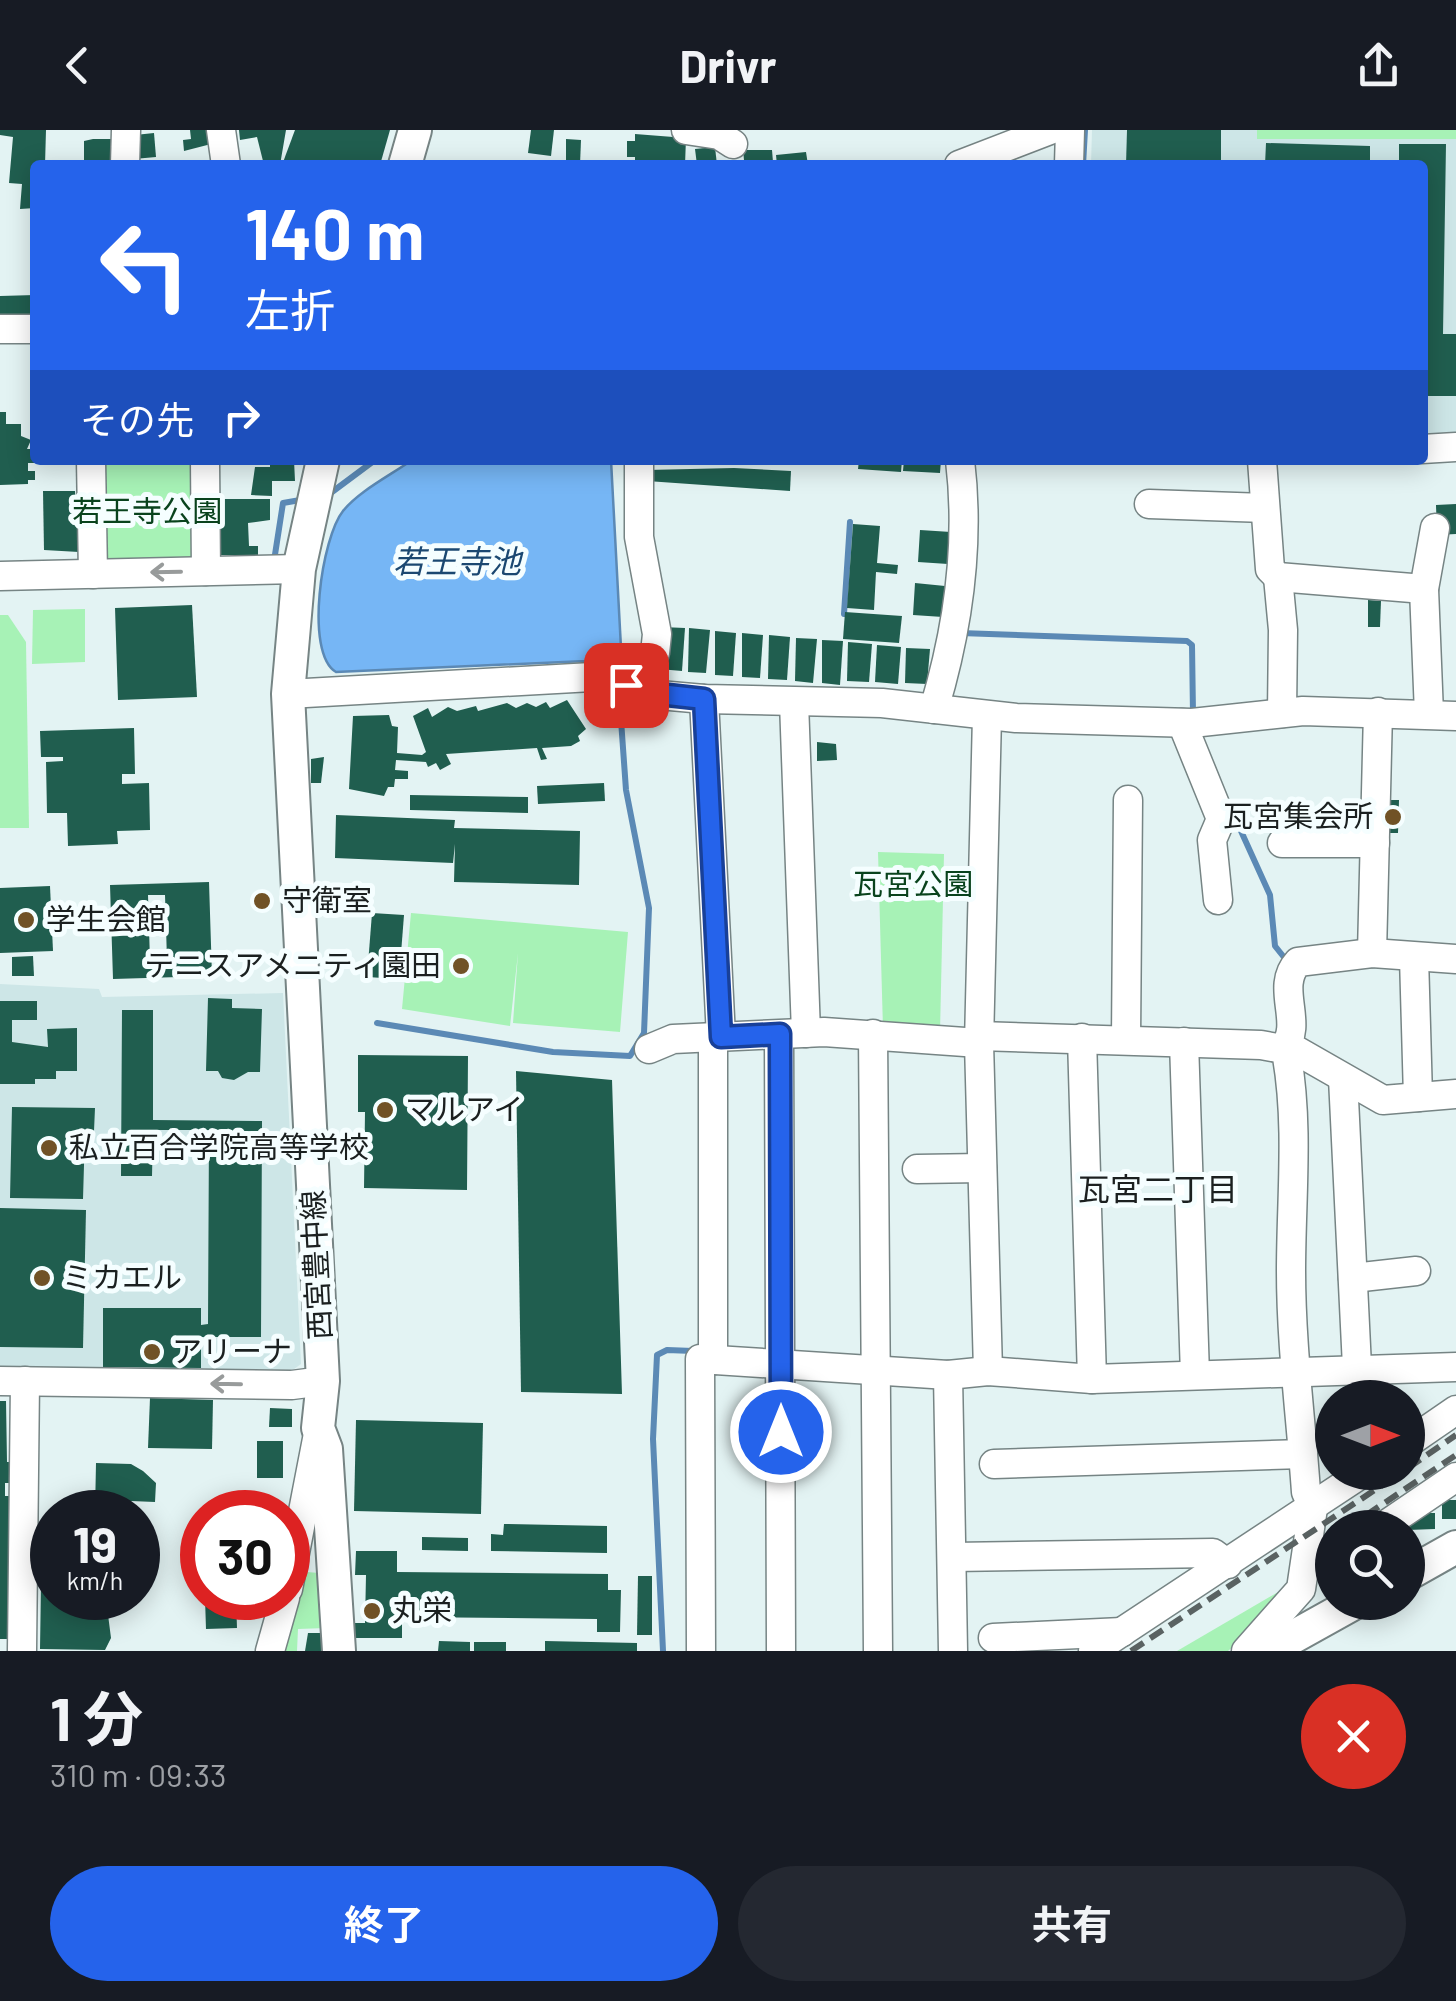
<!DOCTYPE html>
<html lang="ja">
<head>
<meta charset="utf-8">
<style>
  body { margin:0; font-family:Barlow,"Noto Sans JP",sans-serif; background:#242831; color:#f1f3f6; height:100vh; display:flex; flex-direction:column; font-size:38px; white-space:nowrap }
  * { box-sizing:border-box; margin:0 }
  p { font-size:32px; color:#9ea1a6 }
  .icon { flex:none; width:55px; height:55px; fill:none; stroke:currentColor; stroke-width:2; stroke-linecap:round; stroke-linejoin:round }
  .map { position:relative; height:1521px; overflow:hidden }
  .drawer { display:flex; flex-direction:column; background:#171b24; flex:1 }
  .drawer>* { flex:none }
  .hud { position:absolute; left:30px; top:30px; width:1398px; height:305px; border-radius:10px; box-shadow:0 5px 25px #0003; background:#2563eb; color:#fff; overflow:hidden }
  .needle { width:65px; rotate:90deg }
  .fabs { position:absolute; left:1315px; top:1250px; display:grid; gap:20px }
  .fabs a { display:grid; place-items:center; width:110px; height:110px; border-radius:50%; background:#171b24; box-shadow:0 5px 25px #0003; font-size:50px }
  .speed { position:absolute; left:30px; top:1360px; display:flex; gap:20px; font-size:50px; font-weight:700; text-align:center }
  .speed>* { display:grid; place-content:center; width:130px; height:130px; border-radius:50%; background:#171b24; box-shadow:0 5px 25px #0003; line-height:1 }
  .speed small { font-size:25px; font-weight:400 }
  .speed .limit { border:15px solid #d22; background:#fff; color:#111 }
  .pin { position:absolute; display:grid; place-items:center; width:85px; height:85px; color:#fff; margin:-42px; border-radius:20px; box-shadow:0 5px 15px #0006 }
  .me { position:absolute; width:110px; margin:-55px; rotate:0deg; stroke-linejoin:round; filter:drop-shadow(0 0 8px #0008) }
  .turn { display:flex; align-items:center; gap:35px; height:210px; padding:0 50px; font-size:45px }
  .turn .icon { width:130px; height:130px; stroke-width:2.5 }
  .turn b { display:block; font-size:70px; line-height:85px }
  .then { display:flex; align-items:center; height:95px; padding:0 50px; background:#0003; gap:20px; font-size:38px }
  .round { display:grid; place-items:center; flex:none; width:105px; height:105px; border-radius:52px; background:#242831 }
  .headline { display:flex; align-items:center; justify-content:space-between; height:170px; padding:0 50px }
  h1 { font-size:60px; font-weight:700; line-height:75px }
  .button { display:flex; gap:20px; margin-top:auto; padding:20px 50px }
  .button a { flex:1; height:115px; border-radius:60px; background:#2563eb; color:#fff; font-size:40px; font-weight:700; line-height:115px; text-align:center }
  .button a+a { background:#242831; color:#f1f3f6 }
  header { display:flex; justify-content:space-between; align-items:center; height:130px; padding:0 50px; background:#171b24; font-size:45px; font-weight:700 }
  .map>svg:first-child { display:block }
  .built { fill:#cde6e7 }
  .green { fill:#a7f2b6 }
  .water { fill:#76b6f5; stroke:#5b89b5; stroke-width:2.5 }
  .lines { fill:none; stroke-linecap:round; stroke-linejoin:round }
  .stream { stroke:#5b89b5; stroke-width:6 }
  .building { fill:#205e4f; fill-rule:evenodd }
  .minor-casing { stroke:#768484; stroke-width:31 }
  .major-casing { stroke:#768484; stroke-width:36 }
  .minor { stroke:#fff; stroke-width:28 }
  .major { stroke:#fff; stroke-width:32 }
  .rail { stroke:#5a6262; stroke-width:6; stroke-dasharray:15 8; stroke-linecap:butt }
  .oneway { stroke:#989b9b }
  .route-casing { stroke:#184099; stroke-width:25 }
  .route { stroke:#2563eb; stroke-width:18 }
  .poi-dot { fill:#705226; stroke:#f5feff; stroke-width:4 }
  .labels { text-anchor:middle; stroke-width:10; stroke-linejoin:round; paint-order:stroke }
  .park-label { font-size:30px; fill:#09431d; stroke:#f5feff }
  .poi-label { font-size:30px; fill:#1b2020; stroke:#f5feff; text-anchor:start }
  .street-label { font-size:30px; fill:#1b2020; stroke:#f5feff }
  .water-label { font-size:32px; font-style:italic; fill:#1b4871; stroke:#f5feff }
  .neighbourhood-label { font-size:32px; fill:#1b2020; stroke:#f5feff }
</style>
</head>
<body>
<header><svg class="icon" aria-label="back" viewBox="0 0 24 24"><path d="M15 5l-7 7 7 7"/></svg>Drivr<svg class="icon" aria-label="share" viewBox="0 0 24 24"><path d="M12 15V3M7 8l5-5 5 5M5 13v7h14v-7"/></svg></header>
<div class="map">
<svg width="1456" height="1521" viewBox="0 0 1456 1521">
  <rect width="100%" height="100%" fill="#e3f3f3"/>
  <g class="built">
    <path d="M1092,0h364v303l-33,2 -1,-270h-331z"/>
    <path d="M0,854l99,5 3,8 181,-4 18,371 -11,8 -290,-3z"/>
  </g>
  <g class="green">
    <rect x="1257" y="0" width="199" height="9"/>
    <path d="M99,330h96l-3,101 -85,2z"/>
    <path d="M85,479v53l-53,2 1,-54z"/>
    <path d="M0,485h8l18,27 3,186h-29z"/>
    <path d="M878,722l66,2 -4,178 -57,-3z"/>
    <path d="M411,783l217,19 -8,100 -107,-9 5,-70 -8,73 -108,-17z"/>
    <path d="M307,1442l12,1 7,55 -28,1 -1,22h-16l21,-76z"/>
    <path d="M1297,1451l-5,12 -64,58h-51z"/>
  </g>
  <path class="water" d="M412,330h199l10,188 -11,9 -24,4 -250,11c-32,-19 -14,-135 7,-161 16,-20 48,-36 69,-51z"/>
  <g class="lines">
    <g class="stream">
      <path d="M1083,35l2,-35"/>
      <path d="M328,365l47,-35"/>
      <path d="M274,431l9,-58 23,-4"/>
      <path d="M844,484l6,-92"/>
      <path d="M960,503l227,8 5,4 1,69"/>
      <path d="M1231,679l39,86 5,51 8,10"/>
      <path d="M377,893l176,29 77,4 14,-23 5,-125 -23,-118 -6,-84 8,-11"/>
      <path d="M663,1521l-10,-212 4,-84 10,-5 26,1"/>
    </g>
  </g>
  <g class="building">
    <path d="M0,0h46l-1,35h-10v43l-15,1 2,-25 -13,-1 4,-46 -13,-2z"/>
    <path d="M190,0h23l2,13 -31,8 -1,-11 8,-1z"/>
    <path d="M239,0h47l-6,35h-16l-7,-28 -17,3z"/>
    <path d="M295,0h95l-10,35h-98z"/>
    <path d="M531,0h23l-3,26 -23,-3z"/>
    <path d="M1127,0h94v35h-95z"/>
    <path d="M154,3l2,24 -22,2 1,-24z"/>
    <path d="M635,4l51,4 -1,27h-50v-8h-8v-16h8z"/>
    <path d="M93,9h20v26h-29v-24z"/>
    <path d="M566,9l15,1 -1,25h-14z"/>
    <path d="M1266,13l104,3v19h-9v-4l-73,-1v5h-23z"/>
    <path d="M1399,14h47l-3,190h13v62h-34v-231h-23z"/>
    <path d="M715,17l2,18h-20l-2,-16z"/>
    <path d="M743,20h29l1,12 -29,-2z"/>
    <path d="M806,22l2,13h-31l-1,-10z"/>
    <path d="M35,165v20h-35v-19z"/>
    <path d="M0,282h6v12h15v12l10,4 -4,9h8v14h-7v8h7v9h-7v4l-28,1z"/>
    <path d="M270,330h24l1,21h-23v15l-21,-1 4,-28h15z"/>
    <path d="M859,330h43l-1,12 -43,-3z"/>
    <path d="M904,330h37l-1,13 -37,-2z"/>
    <path d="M734,338l57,3 -1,20 -143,-10v-11z"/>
    <path d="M43,361h32l4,61 -35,-2z"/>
    <path d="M220,369h50v21l-22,3 1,23h9v9h-37z"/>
    <path d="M1456,374v30l-19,1 -1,-30z"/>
    <path d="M853,394l27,2 -3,37 21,2 -1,9 -21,-2 -2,38 -27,-2z"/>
    <path d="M920,400l31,2 -3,32 -30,-2z"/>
    <path d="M915,453l30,3 -2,31 -30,-2z"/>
    <path d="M1368,470l13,1 -1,26h-12z"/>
    <path d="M192,475l5,92 -79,3 -3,-92z"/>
    <path d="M845,482l57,4 -3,27 -56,-4z"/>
    <path d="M662,497l23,1 -3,43 -23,-2z"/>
    <path d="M689,498l21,2 -4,43 -18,-1z"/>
    <path d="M715,501l21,2 -3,43 -18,-1z"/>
    <path d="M742,503l21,2 -3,43 -18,-1z"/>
    <path d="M769,505l21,2 -3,43 -19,-1z"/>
    <path d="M796,508l21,1 -4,44 -18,-2z"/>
    <path d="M822,510l21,1 -3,44 -18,-2z"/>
    <path d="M848,512l24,2 -3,38 -22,-1z"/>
    <path d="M877,515l24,2 -3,37 -23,-2z"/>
    <path d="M906,518l24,1 -3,35 -22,-1z"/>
    <path d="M567,570l19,29 -8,7 2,5 -9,5 -29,2 5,11 -6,1 -4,-12 -91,6 5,10 -11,6 -4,-7 -8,4 -2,-5 -30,-2 -1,10 13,1v8h-13l-1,8h-6l-4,9 -35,-7 4,-73 36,-1 3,11 6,1 -1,26 25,2 4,-3 -13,-36 15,-8 4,9 16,-10 9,4 19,-5 2,5 29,-8 9,5 11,-5 9,4 10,-5 4,6z"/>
    <path d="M134,598l1,46h-13v10l27,-1 1,47 -33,1 1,13 -50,2 -1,-33h-20l-1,-51 17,-1v-4h-22l-1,-26z"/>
    <path d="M817,612l19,2 1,16 -20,1z"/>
    <path d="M324,627l-3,26h-10v-24z"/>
    <path d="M604,653l1,18 -67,3 -1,-18z"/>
    <path d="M410,665l118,2v16l-118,-3z"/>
    <path d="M1387,670h12l-1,33h-12z"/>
    <path d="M336,685l119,5 -1,8 126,3 -1,54 -125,-3 1,-38 -2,19 -118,-5z"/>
    <path d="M209,752l3,94 -99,3 -3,-94zM148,765h17l2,65 -17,1z"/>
    <path d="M50,756l3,65 -53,2v-65z"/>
    <path d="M372,783l32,2 -5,64 -32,-2z"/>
    <path d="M33,826l1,20h-22v-19z"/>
    <path d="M208,868l24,1v9l30,1 -2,63h-12l-14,8 -12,-2 -4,-7h-12z"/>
    <path d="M0,871h37v19h-25v22l36,5 -1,-18 30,-1v43h-21v8h-21v5h-35z"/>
    <path d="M122,880h31v110l109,1 -1,216h-60v31l-98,-1v-59h98v17l7,-1 1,-194h-56l-1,46h-31z"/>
    <path d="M358,925l110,1 -1,134 -103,-2 1,-76h-7z"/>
    <path d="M516,941l96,9 10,314 -101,-2z"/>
    <path d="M12,977l83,1 -1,23h-9l-2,68 -73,-1z"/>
    <path d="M0,1078l86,2 -3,138 -83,-1z"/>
    <path d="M150,1268l63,2 -1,49 -64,-1z"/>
    <path d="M0,1271h6l1,61h4l-1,21h-5v13h5v143h-10z"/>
    <path d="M270,1278l22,1v18h-23z"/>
    <path d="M356,1290l127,3 -2,91 -127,-3z"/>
    <rect x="257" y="1311" width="26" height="37"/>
    <path d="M96,1333l35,1 12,7 13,12 -1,19 -24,-1v11h-36z"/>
    <rect x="1442" y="1370" width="14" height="19"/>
    <path d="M1406,1383h29v16l-27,1z"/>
    <path d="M504,1394l103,2v27l-116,-2v-17l12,1z"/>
    <path d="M422,1407l46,1v13l-46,-1z"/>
    <path d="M356,1421h41v21l211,2v16h13l-1,42h-23v-13l-195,-2v21h-49v-15h12l1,-48h-11z"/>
    <path d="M638,1446h14v59h-15z"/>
    <path d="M41,1455h11v13h36v13h5v-13h35v10l-21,-1 4,31 -6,12 -65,-1z"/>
    <path d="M205,1468h31l1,30 -31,1z"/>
    <path d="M308,1503h18l-2,18h-19z"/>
    <path d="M439,1511l31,1v9h-32z"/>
    <path d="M545,1511l92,2v8h-92z"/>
    <rect x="474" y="1512" width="32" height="9"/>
  </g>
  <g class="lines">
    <g class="minor-casing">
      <g id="minor">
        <path d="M221,0l5,35"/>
        <path d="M686,0l33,5 14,9"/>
        <path d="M125,35l1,-35"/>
        <path d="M959,35l91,-35"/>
        <path d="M1069,35l1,-35"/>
        <path d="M0,199h35"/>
        <path d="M1422,319l34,-2"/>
        <path d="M91,330l2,114"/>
        <path d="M205,330l1,111"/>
        <path d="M1262,330l8,109 8,8 146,12"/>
        <path d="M1149,374l116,4"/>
        <path d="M0,446l299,-7"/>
        <path d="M1278,447l5,53 -1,83"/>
        <path d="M626,555l29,-32 2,-19 -18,-97v-77"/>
        <path d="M288,564l304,-17 67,18 45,4 178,4 134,15 176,5 111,-12 153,5"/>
        <path d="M704,569l17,338"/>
        <path d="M794,572l12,331"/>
        <path d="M934,579c24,-80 36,-166 26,-249"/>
        <path d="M1429,584l-5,-125 11,-61"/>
        <path d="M987,586l-8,327 9,328"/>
        <path d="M1182,593l39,96 -9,21 6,60"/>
        <path d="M1282,713h93"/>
        <path d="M1372,823l6,-241"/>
        <path d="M1414,827l4,140"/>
        <path d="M1456,829l-84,-6 -74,9c-24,26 7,61 -15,87l9,-1 91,52 73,-6"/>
        <path d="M873,904l5,617"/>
        <path d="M779,905l2,616"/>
        <path d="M979,906l282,9 22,4 4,8c12,70 4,143 4,214 0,74 10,148 15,221l7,16 -12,81 -55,62"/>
        <path d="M713,907v323"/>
        <path d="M1082,908l10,341"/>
        <path d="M1126,909l2,-239"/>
        <path d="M1184,912l11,333"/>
        <path d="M649,919l24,-10 151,-7 155,11"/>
        <path d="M1343,948l14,289"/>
        <path d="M917,1039l65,-1"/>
        <path d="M1353,1148l63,-7"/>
        <path d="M948,1245l5,276"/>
        <path d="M0,1251l292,4 31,-4"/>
        <path d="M1408,1313l48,-33"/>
        <path d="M994,1334l309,-10"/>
        <path d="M1381,1398l75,-51"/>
        <path d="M953,1427l260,-4 15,11"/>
        <path d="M288,1459l29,-150"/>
        <path d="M993,1508l129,-6"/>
        <path d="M22,1521l3,-270"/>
        <path d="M270,1521l15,-53"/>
        <path d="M701,1521l-1,-292 248,16 40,-4 104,8 364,-12"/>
        <path d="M1093,1521l271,-179"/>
      </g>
    </g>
    <g class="major-casing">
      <g id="major">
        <path d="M405,35l10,-35"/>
        <path d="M323,330l-24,109 -11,125 35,687 -5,47 8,21 13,202"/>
        <path d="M1408,1444l48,-27"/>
        <path d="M1268,1521l88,-49"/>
      </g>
    </g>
    <use href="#minor" class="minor"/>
    <use href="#major" class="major"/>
    <g class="rail">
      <path d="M1408,1338l48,-33"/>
      <path d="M1347,1398l109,-73"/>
      <path d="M1131,1521l271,-179"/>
    </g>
  </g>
  <defs><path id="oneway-shaft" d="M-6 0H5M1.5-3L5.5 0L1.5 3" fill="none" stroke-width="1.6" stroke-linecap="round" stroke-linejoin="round" transform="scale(2.5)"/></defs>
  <g class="oneway">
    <use href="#oneway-shaft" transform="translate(166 442) rotate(179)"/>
    <use href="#oneway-shaft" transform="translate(226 1254) rotate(-179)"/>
  </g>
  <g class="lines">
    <g class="route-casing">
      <path id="route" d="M626,555l33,9 45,5 17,338 59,-3 1,398"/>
    </g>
    <use href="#route" class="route"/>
  </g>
  <g class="poi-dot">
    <circle cx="1393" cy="687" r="10"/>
    <circle cx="262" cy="771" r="10"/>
    <circle cx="26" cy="790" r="10"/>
    <circle cx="461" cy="836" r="10"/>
    <circle cx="385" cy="980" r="10"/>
    <circle cx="49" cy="1018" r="10"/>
    <circle cx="42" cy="1148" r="10"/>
    <circle cx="152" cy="1222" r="10"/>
    <circle cx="372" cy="1481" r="10"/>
  </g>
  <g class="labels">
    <g class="park-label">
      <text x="147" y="392">若王寺公園</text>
      <text x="913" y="765">瓦宮公園</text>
    </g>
    <g class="poi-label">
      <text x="1373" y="697" text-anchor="end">瓦宮集会所</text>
      <text x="282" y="781">守衛室</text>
      <text x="46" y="800">学生会館</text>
      <text x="441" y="846" text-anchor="end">テニスアメニティ園田</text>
      <text x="405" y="990">マルアイ</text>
      <text x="69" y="1028">私立百合学院高等学校</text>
      <text x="62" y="1158">ミカエル</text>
      <text x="172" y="1232">アリーナ</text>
      <text x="392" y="1491">丸栄</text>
    </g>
    <g class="street-label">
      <text transform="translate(317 1135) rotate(-93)" y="10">西宮豊中線</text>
    </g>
    <g class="water-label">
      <text x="457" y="443">若王寺池</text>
    </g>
    <g class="neighbourhood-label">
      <text x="1158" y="1071">瓦宮二丁目</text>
    </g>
  </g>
</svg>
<div class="fabs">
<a><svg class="needle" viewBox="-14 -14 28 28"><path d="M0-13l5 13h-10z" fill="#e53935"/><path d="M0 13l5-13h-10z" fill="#9ea1a6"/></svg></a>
<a><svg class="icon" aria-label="search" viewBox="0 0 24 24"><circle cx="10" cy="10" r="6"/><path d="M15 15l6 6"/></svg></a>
</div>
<div class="speed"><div>19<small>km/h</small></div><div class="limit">30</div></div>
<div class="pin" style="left:626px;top:555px;background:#d93025"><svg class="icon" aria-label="arrive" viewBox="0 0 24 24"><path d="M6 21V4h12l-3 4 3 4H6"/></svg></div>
<svg class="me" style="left:781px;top:1302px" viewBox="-20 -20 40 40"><circle r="17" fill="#2563eb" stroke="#fff" stroke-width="3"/><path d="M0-11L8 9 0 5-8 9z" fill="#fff"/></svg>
<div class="hud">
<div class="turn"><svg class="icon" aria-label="left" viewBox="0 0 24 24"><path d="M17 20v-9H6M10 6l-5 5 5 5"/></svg><div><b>140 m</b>左折</div></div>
<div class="then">その先<svg class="icon" aria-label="right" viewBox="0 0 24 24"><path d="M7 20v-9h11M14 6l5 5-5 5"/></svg></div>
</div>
</div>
<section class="drawer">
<div class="headline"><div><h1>1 分</h1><p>310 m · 09:33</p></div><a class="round" style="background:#d93025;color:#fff"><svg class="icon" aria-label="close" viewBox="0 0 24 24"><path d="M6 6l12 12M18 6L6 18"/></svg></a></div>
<div class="button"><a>終了</a><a>共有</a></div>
</section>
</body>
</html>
